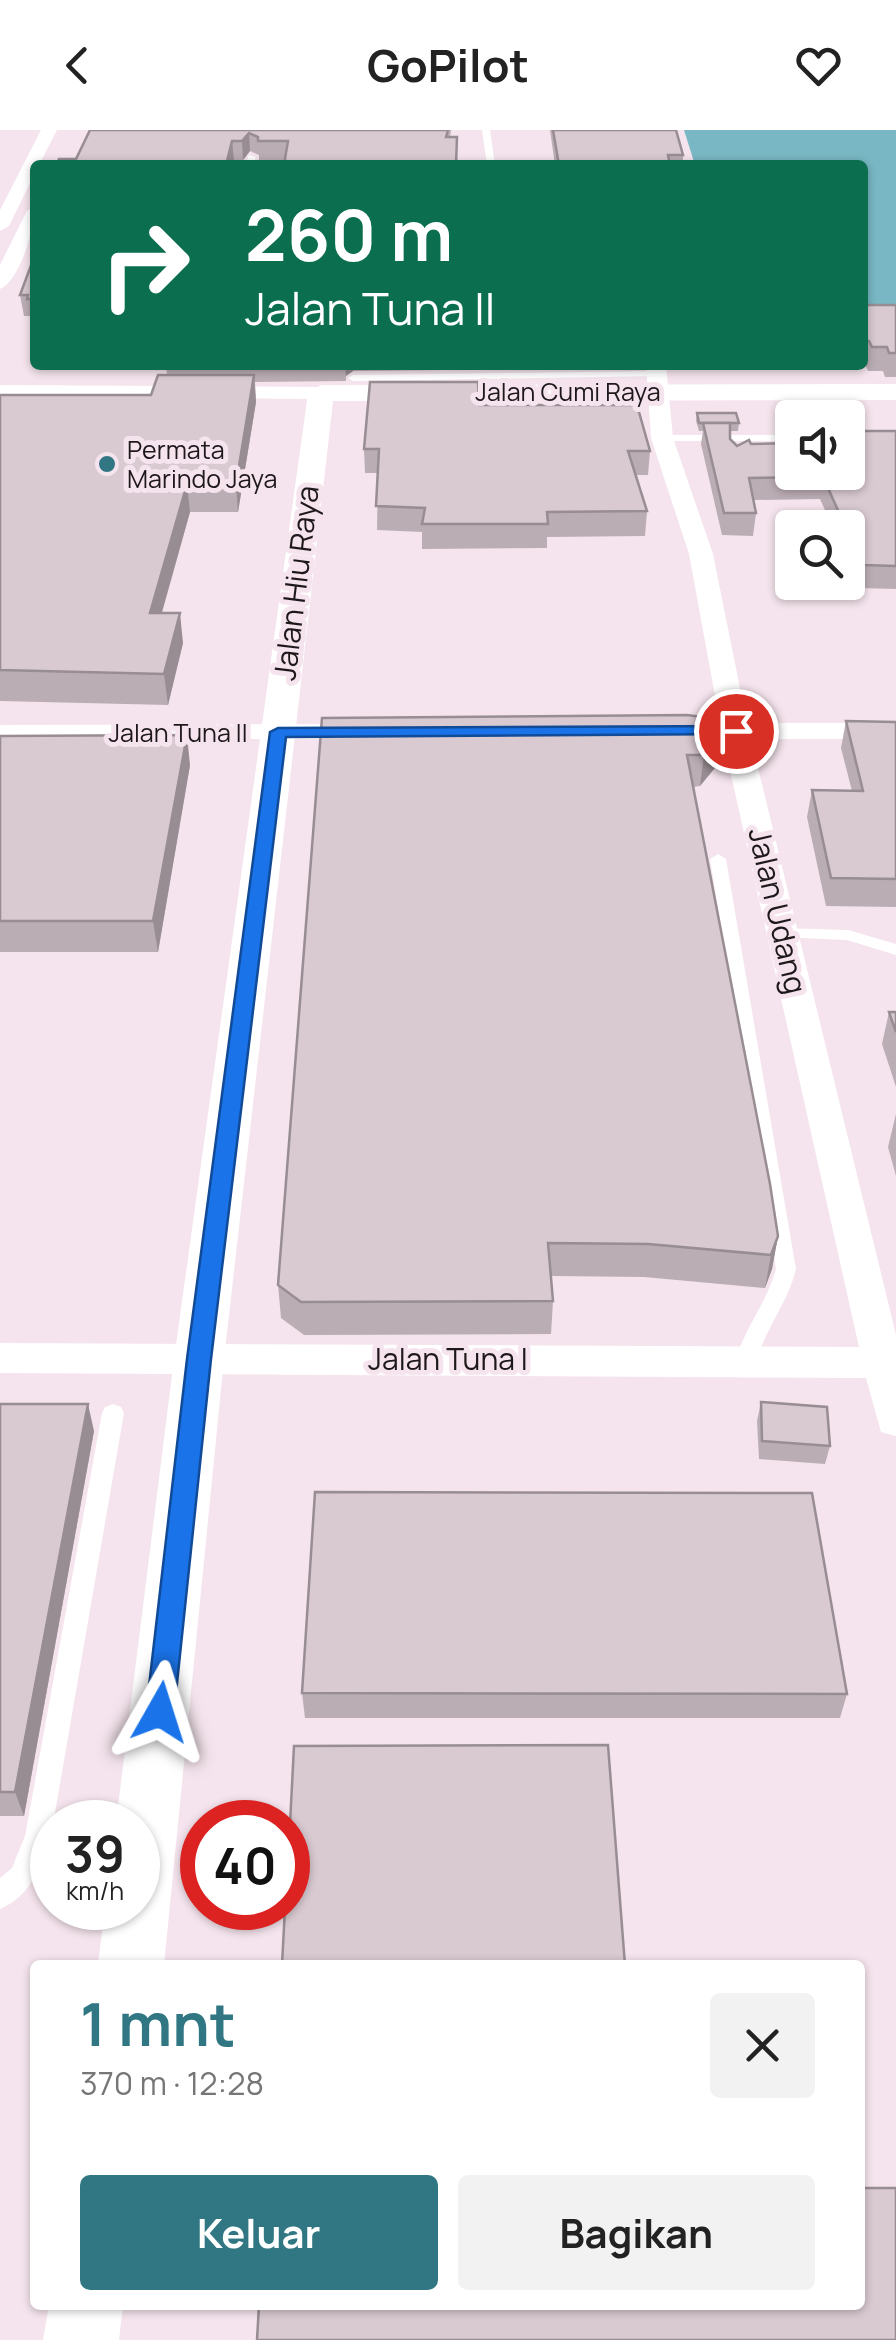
<!DOCTYPE html>
<html lang="id">
<head>
<meta charset="utf-8">
<style>
  body { margin:0; font-family:Manrope,sans-serif; background:#f2f2f2; color:#222; height:100vh; display:flex; flex-direction:column; font-size:38px; white-space:nowrap }
  * { box-sizing:border-box; margin:0 }
  p { font-size:32px; color:#767676 }
  .icon { flex:none; width:55px; height:55px; fill:none; stroke:currentColor; stroke-width:2; stroke-linecap:round; stroke-linejoin:round }
  .map { position:relative; flex:1; overflow:hidden }
  .details { position:absolute; left:30px; top:1830px; width:835px; height:350px; display:flex; flex-direction:column; background:#fff; border-radius:10px; box-shadow:0 2px 8px #0004 }
  .details>* { flex:none }
  .hud { position:absolute; left:30px; top:30px; width:838px; height:210px; border-radius:10px; box-shadow:0 2px 8px #0004; background:#0b6e4f; color:#fff; overflow:hidden }
  .buttons { position:absolute; left:775px; top:270px; display:grid; gap:20px }
  .buttons a { display:grid; place-items:center; width:90px; height:90px; border-radius:10px; background:#fff; box-shadow:0 2px 8px #0004; font-size:50px }
  .speed { position:absolute; left:30px; top:1670px; display:flex; gap:20px; font-size:50px; font-weight:700; text-align:center }
  .speed>* { display:grid; place-content:center; width:130px; height:130px; border-radius:50%; background:#fff; box-shadow:0 2px 8px #0004; line-height:1 }
  .speed small { font-size:25px; font-weight:400 }
  .speed .limit { border:15px solid #d22; background:#fff; color:#111 }
  .pin { position:absolute; display:grid; place-items:center; width:85px; height:85px; color:#fff; margin:-42px; border:5px solid #fff; border-radius:50%; box-shadow:0 2px 10px #0007 }
  .me { position:absolute; width:110px; margin:-55px; rotate:6deg; stroke-linejoin:round; filter:drop-shadow(0 0 8px #0008) }
  .turn { display:flex; align-items:center; gap:35px; height:210px; padding:0 50px; font-size:45px }
  .turn .icon { width:130px; height:130px; stroke-width:2.5 }
  .turn b { display:block; font-size:70px; line-height:85px }
  .round { display:grid; place-items:center; flex:none; width:105px; height:105px; border-radius:10px; background:#f2f2f2 }
  .summary { display:flex; align-items:center; justify-content:space-between; height:170px; padding:0 50px }
  h1 { font-size:60px; font-weight:700; line-height:75px; color:#307783 }
  .primary-button { display:flex; gap:20px; margin-top:auto; padding:20px 50px }
  .primary-button a { flex:1; height:115px; border-radius:10px; background:#307783; color:#fff; font-size:40px; font-weight:700; line-height:115px; text-align:center }
  .primary-button a+a { background:#f2f2f2; color:#222 }
  header { display:flex; justify-content:space-between; align-items:center; height:130px; padding:0 50px; background:#fff; font-size:45px; font-weight:700 }
  .map>svg:first-child { display:block }
  .water { fill:#78b7c3 }
  .lines { fill:none; stroke-linecap:round; stroke-linejoin:round }
  .service { fill:#fff; fill-rule:evenodd }
  .minor { fill:#fff; fill-rule:evenodd }
  .tertiary { fill:#fff; fill-rule:evenodd }
  .wall { fill:#bbadb4 }
  .shaded-wall { fill:#988d92 }
  .building { fill:#d9c9d1; stroke:#988d92; stroke-width:2.5 }
  .route { fill:#1a73e8; stroke:#114b97; stroke-width:2.5 }
  .poi-dot { fill:#307783; stroke:#f5e4ed; stroke-width:4 }
  .labels { text-anchor:middle; stroke-width:10; stroke-linejoin:round; paint-order:stroke }
  .far-street-label { font-size:25px; fill:#1e181b; stroke:#f5e4ed }
  .far-poi-label { font-size:25px; fill:#1e181b; stroke:#f5e4ed; text-anchor:start }
  .street-label { font-size:30px; fill:#1e181b; stroke:#f5e4ed }
</style>
</head>
<body>
<header><svg class="icon" aria-label="back" viewBox="0 0 24 24"><path d="M15 5l-7 7 7 7"/></svg>GoPilot<svg class="icon" aria-label="heart" viewBox="0 0 24 24"><path d="M12 20l-8-8c-3-5 5-10 8-4 3-6 11-1 8 4z"/></svg></header>
<div class="map">
<svg width="896" height="2210" viewBox="0 0 896 2210">
  <rect width="100%" height="100%" fill="#f5e4ed"/>
  <path class="water" d="M684,0h212v194h-33l-1,-159h-167z"/>
  <g class="lines">
    <g class="service">
      <path d="M482,0h8l5,35h-8z"/>
      <path d="M249,25l7,2 -3,8h-8z"/>
      <path d="M658,241l4,1v4l-309,5 -5,-3 5,-3z"/>
      <path d="M792,305v6h-130l-6,-3 6,-3z"/>
      <path d="M718,724l8,5 70,410c-6,25 -19,44 -30,67 -5,10 -8,21 -12,31h-16l-3,-6c10,-33 32,-59 41,-92l-66,-410z"/>
      <path d="M783,798l65,2 48,14v11l-49,-15 -70,-3v-8z"/>
      <path d="M113,1274l8,3 3,6 -73,423c-11,30 -19,60 -51,73v-31l12,-10 13,-32 77,-423 3,-6z"/>
    </g>
    <g class="minor">
      <path d="M41,0h16l-18,35h-4v8l-26,53 -9,5v-21z"/>
      <path d="M35,76c0,21 -15,75 -35,83v-24l27,-54z"/>
      <path d="M646,235h20l7,73 40,116 34,169h149v16h-145l145,596v101l-15,-4 -15,-54 -866,-5v-30l859,4 -136,-608 -21,-2 -4,-6 4,-6 18,-2 -31,-169 -38,-116z"/>
      <path d="M0,255l321,2 10,6 -10,6 -321,-2z"/>
      <path d="M372,594l14,8 -4,6 -382,3v-16z"/>
    </g>
    <g class="tertiary">
      <path d="M896,254v16l-563,1 -109,958 -60,606h-66l7,-57h33v-86h-22l58,-463 134,-966 13,-8z"/>
      <path d="M49,2175h74l-4,35h-76z"/>
    </g>
  </g>
  <g class="wall">
    <path d="M90,0h361l-1,7 -165,23h-26v-5l-9,-4 -7,9h-9l-2,5h-176l20,-6z"/>
    <path d="M550,0h126l7,25v10h-128z"/>
    <path d="M35,130v60h-5v-4h-6l-4,-21z"/>
    <path d="M862,175h34v72h-11l-2,-6h-15l-3,-7h-3z"/>
    <path d="M166,235h359v4l-172,2 -7,5v5l-91,1 1,20 -18,110h-48l-28,101 21,30 -15,62 -168,-4v-306h151l16,-20z"/>
    <path d="M479,275l171,46 -2,24h-12l11,36 -2,25 -98,1v11l-125,1v-17l-45,-2 1,-57h-13l-1,-24z"/>
    <path d="M697,283l42,10 -1,8h-8v8l7,7 14,-2 41,28 104,-41v158l-37,-1 -11,-26v-34h-15l-13,-29 -66,1 2,13 -3,23 -31,-1 -21,-91 2,-13h-4l-3,-10z"/>
    <path d="M687,585l36,43 -23,28 -7,1 85,449 -6,33 -7,19 -121,-11 -93,-1 2,25 -2,33 -247,1 -23,-17 -3,-33z"/>
    <path d="M846,591l50,1v185l-70,-1 -19,-89 5,-27 40,1 -11,-43z"/>
    <path d="M0,606l190,29 -32,187h-158z"/>
    <path d="M889,882h7v75l-14,-43z"/>
    <path d="M896,984v62l-8,-29z"/>
    <path d="M761,1272l69,44 -5,18 -66,-5 -2,-38z"/>
    <path d="M0,1274l94,27 -70,385h-24z"/>
    <path d="M302,1563l545,1 -7,24h-535z"/>
  </g>
  <g class="shaded-wall">
    <path d="M249,3l1,18 -7,9 -1,-19z"/>
    <path d="M232,11l2,19 -2,5h-6z"/>
    <path d="M345,235h8v6l-7,5z"/>
    <path d="M254,245l2,27 -18,110 -2,-28z"/>
    <path d="M187,354l3,28 -37,131 -3,-30z"/>
    <path d="M180,483l3,30 -15,62 -4,-31z"/>
    <path d="M727,597l-4,31 -23,28 4,-31z"/>
    <path d="M187,605l3,30 -32,187 -5,-31z"/>
    <path d="M778,1106l-6,33 -7,19 6,-33z"/>
    <path d="M88,1274l6,27 -70,385 -9,-24z"/>
  </g>
  <g class="building">
    <path d="M90,0h358l-2,7h11l-1,28h-172l4,-24h-30v-4l-9,-4 -7,8h-10l-6,24h-170l3,-6h17z"/>
    <path d="M553,0h123l7,25h-15l2,10h-111z"/>
    <path d="M33,130h2v39h-8l1,-4h-8z"/>
    <path d="M862,175h34v48h-7l-2,-6h-15l-3,-6h-7z"/>
    <path d="M158,245h96l-18,109h-49l-37,129h30l-16,61 -164,-4v-275h151z"/>
    <path d="M370,252h108l1,23h158l13,46h-22l19,60 -100,1 1,12h-126l3,-16 -49,-2 3,-57h-15z"/>
    <path d="M697,283h39l3,10h-40z"/>
    <path d="M703,293h27v16l7,7 12,-6 2,4 41,-1v29h56v-41h48v135l-33,-1 -15,-37h-2l-23,-51 -74,1 7,35h-32z"/>
    <path d="M687,585l38,5 2,7 -23,28h-17l83,429 8,52 -7,19 -123,-11 -100,-1 5,58 -252,1 -23,-17 44,-567z"/>
    <path d="M846,591l50,1v157l-65,-1 -19,-88 51,1z"/>
    <path d="M187,605l-34,186h-153v-185z"/>
    <path d="M889,882h7v20z"/>
    <path d="M761,1272l66,5 3,39 -68,-5z"/>
    <path d="M0,1274h88l-73,388h-15z"/>
    <path d="M315,1362l497,1 35,201 -545,-1z"/>
    <path d="M608,1615l17,220h-343l3,-57h3v-45l6,-117z"/>
    <path d="M860,2058h36v152h-639l2,-35h601z"/>
  </g>
  <path class="route" d="M736,596l8,5 -3,3 -455,3 -75,622 -37,353 -4,9 -10,4 -10,-4 -4,-9 41,-353 83,-627 8,-4z"/>
  <circle class="poi-dot" cx="107" cy="334" r="10"/>
  <g class="labels">
    <g class="far-street-label">
      <text x="568" y="271">Jalan Cumi Raya</text>
      <text x="178" y="612">Jalan Tuna II</text>
    </g>
    <g class="far-poi-label">
      <text x="127" y="329">Permata<tspan x="127" dy="29">Marindo Jaya</tspan></text>
    </g>
    <g class="street-label">
      <text transform="translate(297 453) rotate(-83)" y="10">Jalan Hiu Raya</text>
      <text transform="translate(777 781) rotate(77)" y="10">Jalan Udang</text>
      <text x="448" y="1240">Jalan Tuna I</text>
    </g>
  </g>
</svg>
<div class="buttons">
<a><svg class="icon" aria-label="sound" viewBox="0 0 24 24"><path d="M4 9h4l5-4v14l-5-4H4zM17 9q2 3 0 6"/></svg></a>
<a><svg class="icon" aria-label="search" viewBox="0 0 24 24"><circle cx="10" cy="10" r="6"/><path d="M15 15l6 6"/></svg></a>
</div>
<div class="speed"><div>39<small>km/h</small></div><div class="limit">40</div></div>
<div class="pin" style="left:736px;top:601px;background:#d93025"><svg class="icon" aria-label="arrive" viewBox="0 0 24 24"><path d="M6 21V4h12l-3 4 3 4H6"/></svg></div>
<svg class="me" style="left:160px;top:1582px" viewBox="-20 -20 40 40"><path d="M0-17L14 15 0 8-14 15z" fill="#1a73e8" stroke="#fff" stroke-width="4"/></svg>
<div class="hud">
<div class="turn"><svg class="icon" aria-label="right" viewBox="0 0 24 24"><path d="M7 20v-9h11M14 6l5 5-5 5"/></svg><div><b>260 m</b>Jalan Tuna II</div></div>
</div>
<section class="details">
<div class="summary"><div><h1>1 mnt</h1><p>370 m · 12:28</p></div><a class="round"><svg class="icon" aria-label="close" viewBox="0 0 24 24"><path d="M6 6l12 12M18 6L6 18"/></svg></a></div>
<div class="primary-button"><a>Keluar</a><a>Bagikan</a></div>
</section>
</div>
</body>
</html>
